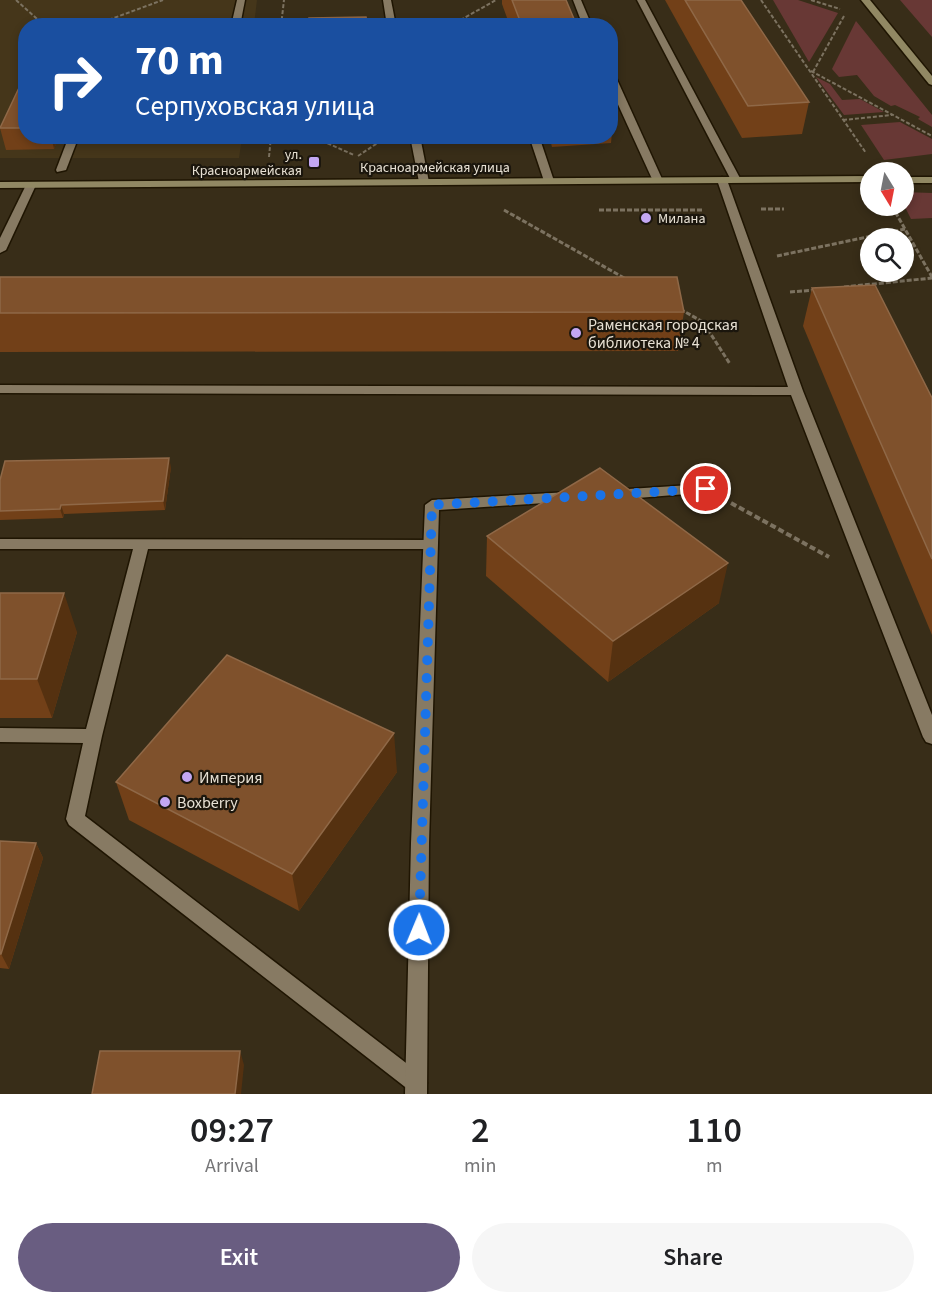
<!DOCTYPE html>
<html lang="en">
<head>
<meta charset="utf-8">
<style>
  body { margin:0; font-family:"Source Sans 3",sans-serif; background:#f6f6f6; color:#202124; height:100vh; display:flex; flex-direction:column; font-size:22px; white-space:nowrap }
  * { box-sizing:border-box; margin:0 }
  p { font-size:20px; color:#757577 }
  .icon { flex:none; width:33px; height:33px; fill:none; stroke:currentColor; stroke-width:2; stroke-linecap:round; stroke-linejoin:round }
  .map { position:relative; height:1094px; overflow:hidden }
  .sheet { display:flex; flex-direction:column; background:#fff; flex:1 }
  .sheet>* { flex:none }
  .top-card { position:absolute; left:18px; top:18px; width:600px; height:126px; border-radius:24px; box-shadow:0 3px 9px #0003; background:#1a4fa0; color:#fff; overflow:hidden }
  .needle { width:39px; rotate:170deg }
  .tools { position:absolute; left:860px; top:162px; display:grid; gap:12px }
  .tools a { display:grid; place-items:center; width:54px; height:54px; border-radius:50%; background:#fff; box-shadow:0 3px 9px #0003; font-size:30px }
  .pin { position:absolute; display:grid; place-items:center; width:51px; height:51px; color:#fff; margin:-26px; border:3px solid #fff; border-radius:50%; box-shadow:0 2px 6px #0007 }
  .me { position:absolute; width:66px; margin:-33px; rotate:1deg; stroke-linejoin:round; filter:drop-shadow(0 0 4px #0008) }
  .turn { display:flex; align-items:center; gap:21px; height:126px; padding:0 18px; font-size:27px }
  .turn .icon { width:78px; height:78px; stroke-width:2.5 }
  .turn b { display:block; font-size:42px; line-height:51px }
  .eta { display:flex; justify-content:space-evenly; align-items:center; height:102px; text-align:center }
  .eta b { font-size:36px; font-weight:600; line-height:42px }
  .primary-button { display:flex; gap:12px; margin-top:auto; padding:12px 18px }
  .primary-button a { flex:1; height:69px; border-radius:36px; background:#695d81; color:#fff; font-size:24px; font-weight:600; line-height:69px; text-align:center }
  .primary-button a+a { background:#f6f6f6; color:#202124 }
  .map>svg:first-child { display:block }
  .built { fill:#45361a }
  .green { fill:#683835 }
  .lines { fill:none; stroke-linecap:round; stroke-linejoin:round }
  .service-casing { stroke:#1f1502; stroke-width:3 }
  .minor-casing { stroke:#1f1502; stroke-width:3 }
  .secondary-casing { stroke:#1f1502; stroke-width:3 }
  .path-far2 { stroke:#7c7260; stroke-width:2; stroke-dasharray:4 2; stroke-linecap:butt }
  .path-far1 { stroke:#7c7260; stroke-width:3; stroke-dasharray:5 2; stroke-linecap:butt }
  .path { stroke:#7c7260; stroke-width:4; stroke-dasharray:6 3; stroke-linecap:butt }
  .service { fill:#877a63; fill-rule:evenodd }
  .minor { fill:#877a63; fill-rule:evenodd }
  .secondary { fill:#918863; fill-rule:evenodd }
  .wall { fill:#724018 }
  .shaded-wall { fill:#553110 }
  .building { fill:#7f512c; stroke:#8f6847; stroke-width:1.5 }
  .route { stroke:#1a73e8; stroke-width:10; stroke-dasharray:0 18 }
  .poi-dot { fill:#c3a7f2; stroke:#1b160d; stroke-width:2 }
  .labels { text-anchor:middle; stroke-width:4.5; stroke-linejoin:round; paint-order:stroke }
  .far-poi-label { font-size:14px; fill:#e8e1d4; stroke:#1b160d; text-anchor:end }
  .far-street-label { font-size:14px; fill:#e8e1d4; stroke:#1b160d }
  .poi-label { font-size:16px; fill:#e8e1d4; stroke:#1b160d; text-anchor:start }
</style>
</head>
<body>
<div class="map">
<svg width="932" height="1094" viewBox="0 0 932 1094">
  <rect width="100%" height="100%" fill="#382d18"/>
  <path class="built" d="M0,0h257l-3,25 -228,1v110l216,1 -3,21h-239z"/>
  <g class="green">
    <path d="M773,0h25l40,13 -29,49z"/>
    <path d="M900,0h32v37z"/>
    <path d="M856,21l76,94v12l-14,-8 2,-2 -25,-12 -4,1 -17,-10 -17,-21 -18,2 -7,-8z"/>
    <path d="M816,77l14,7 12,16 18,-1 24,13 -40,3z"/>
    <path d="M900,122l32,17v15l-48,6 -23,-35z"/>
    <path d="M903,192l29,1v25l-21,1 -8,-16z"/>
  </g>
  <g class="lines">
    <g class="service-casing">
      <g id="service">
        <path d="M237,0h8l-5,26h-9z"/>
        <path d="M383,0h8l5,26h-9z"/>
        <path d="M573,0h8l11,26h-9z"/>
        <path d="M637,0h8l96,180 -1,2 -9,-2z"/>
        <path d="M610,72l5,3 48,106 -1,2 -9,-2 -43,-94z"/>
        <path d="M69,136h10l-13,34 -9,2 -1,-2z"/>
        <path d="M410,136h10l9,46 -1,2 -9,-2z"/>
        <path d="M529,136h10l15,45 -1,2 -9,-2z"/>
        <path d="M722,177l5,3 76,211 129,324v29l-6,-2 -3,-5 -132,-342 -791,-2v-8l788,2 -71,-207z"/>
        <path d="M31,182l5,3 -30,65 -6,3v-15l26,-53z"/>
        <path d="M0,539l435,1 2,4 -2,4 -5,1h-282l-46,187 -17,80 338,260 4,7 -4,7 -7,4 -7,-4 -340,-265 -3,-6 17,-76 -83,-1v-14l86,1 47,-180h-133z"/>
      </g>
    </g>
    <g class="minor-casing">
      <g id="minor">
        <path d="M706,484l7,5 -2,3 -98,8 -7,-5 7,-5z"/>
        <path d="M569,492l7,5 -2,4 -135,9 -10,333 -2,251h-22l6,-251 14,-338 7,-5z"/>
      </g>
    </g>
    <g class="secondary-casing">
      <g id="secondary">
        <path d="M861,0h9l62,76v9l-3,-1z"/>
        <path d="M870,176v6l-870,6v-6z"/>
        <rect x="903" y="177" width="29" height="6"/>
      </g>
    </g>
    <g class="path-far2">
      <path d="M16,0l29,26"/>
      <path d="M761,0l105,153"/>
      <path d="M811,0l29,9"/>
      <path d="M92,26l71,-26"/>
      <path d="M281,26l3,-26"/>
      <path d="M450,26l46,-26"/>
      <path d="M811,71l121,65"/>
      <path d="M813,72l31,-56"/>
      <path d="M843,120l49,-5"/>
      <path d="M311,136l43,19"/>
      <path d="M358,156l30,-20"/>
      <path d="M269,157l2,-21"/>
    </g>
    <g class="path-far1">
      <path d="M869,206h23"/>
      <path d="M892,206l40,71"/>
      <path d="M761,209h23"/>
      <path d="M504,210l122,69"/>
      <path d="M599,210h104"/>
      <path d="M777,256l128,-27"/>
      <path d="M844,287l88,-9"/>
      <path d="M790,292l26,-2"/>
      <path d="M680,309l23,13 27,42"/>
    </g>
    <path class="path" d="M731,503l98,54"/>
    <use href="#service" class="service"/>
    <use href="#minor" class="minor"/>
    <use href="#secondary" class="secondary"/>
  </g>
  <g class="wall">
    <path d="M502,0h64l11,26h-67l-8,-22z"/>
    <path d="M665,0h76l68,102 -7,32 -60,4z"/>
    <path d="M26,73v63h33l-5,13 -48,1 -6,-22z"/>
    <path d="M610,102l4,9 -3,32 -59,4 -3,-11h61z"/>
    <path d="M0,277l684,35 -6,39 -678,1z"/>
    <path d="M812,288l120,110v237l-129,-309z"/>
    <path d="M171,467l-6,43 -101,4 -1,4 -63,2v-40z"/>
    <path d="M487,536l232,67 -111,79 -122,-106z"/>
    <path d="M0,593l77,39 -25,86h-52z"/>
    <path d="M397,772l-98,139 -170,-91 -13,-38z"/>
    <path d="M0,841l36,2 7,15 -34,111 -9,-1z"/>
  </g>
  <g class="shaded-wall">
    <path d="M51,136h8l-5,13z"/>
    <path d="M169,458l2,9 -6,43 -2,-9z"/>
    <path d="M61,505l3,9 -1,4 -3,-9z"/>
    <path d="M728,563l-9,40 -111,79 5,-41z"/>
    <path d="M64,593l13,39 -25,86 -15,-39z"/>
    <path d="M394,733l3,39 -98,139 -7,-37z"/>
    <path d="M36,843l7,15 -34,111 -8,-15z"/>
    <path d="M240,1051l4,14 -3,29h-6z"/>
  </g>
  <g class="building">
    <path d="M512,0h54l11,26h-55z"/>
    <path d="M685,0h56l68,102 -61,4z"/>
    <path d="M366,17l2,9h-58l-1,-8z"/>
    <path d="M26,73v55h-26z"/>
    <path d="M610,102l4,9h-4z"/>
    <path d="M0,277h677l7,35 -684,1z"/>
    <path d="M875,285l57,113v161l-120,-271z"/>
    <path d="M169,458l-6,43 -102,4 -1,4 -60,2v-31l5,-19z"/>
    <path d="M600,468l128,95 -115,78 -126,-105z"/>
    <path d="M0,593h64l-27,86h-37z"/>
    <path d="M227,655l167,78 -102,141 -176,-92z"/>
    <path d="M0,841l36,2 -35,111h-1z"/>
    <path d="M100,1051h140l-5,43h-143z"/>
  </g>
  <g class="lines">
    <path class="route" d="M419,930l13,-425 274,-16"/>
  </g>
  <g class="poi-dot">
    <rect x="308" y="156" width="12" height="12" rx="3"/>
    <circle cx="646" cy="218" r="6"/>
    <circle cx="576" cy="333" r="6"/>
    <circle cx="187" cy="777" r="6"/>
    <circle cx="165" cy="802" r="6"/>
  </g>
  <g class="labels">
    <g class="far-poi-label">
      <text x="302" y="159">ул.<tspan x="302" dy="16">Красноармейская</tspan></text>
      <text x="658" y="223" text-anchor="start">Милана</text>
    </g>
    <g class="far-street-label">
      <text x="435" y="172">Красноармейская улица</text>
    </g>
    <g class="poi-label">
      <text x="588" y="330">Раменская городская<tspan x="588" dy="18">библиотека № 4</tspan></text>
      <text x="199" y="783">Империя</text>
      <text x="177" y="808">Boxberry</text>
    </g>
  </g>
</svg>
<div class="tools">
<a><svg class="needle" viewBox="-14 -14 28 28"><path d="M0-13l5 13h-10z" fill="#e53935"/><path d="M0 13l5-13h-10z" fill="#757577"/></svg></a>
<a><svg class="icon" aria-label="search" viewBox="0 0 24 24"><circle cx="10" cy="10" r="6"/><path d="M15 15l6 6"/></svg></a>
</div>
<div class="pin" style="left:706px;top:489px;background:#d93025"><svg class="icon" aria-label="arrive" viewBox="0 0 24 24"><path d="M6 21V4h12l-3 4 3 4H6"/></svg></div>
<svg class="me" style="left:419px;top:930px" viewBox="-20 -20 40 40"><circle r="17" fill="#1a73e8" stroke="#fff" stroke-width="3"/><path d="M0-11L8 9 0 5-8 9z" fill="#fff"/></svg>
<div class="top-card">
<div class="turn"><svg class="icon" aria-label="right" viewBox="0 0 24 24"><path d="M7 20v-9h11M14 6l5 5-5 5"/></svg><div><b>70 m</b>Серпуховская улица</div></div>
</div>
</div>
<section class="sheet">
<div class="eta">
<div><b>09:27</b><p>Arrival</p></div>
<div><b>2</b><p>min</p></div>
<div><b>110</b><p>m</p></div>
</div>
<div class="primary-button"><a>Exit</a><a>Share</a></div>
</section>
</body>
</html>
